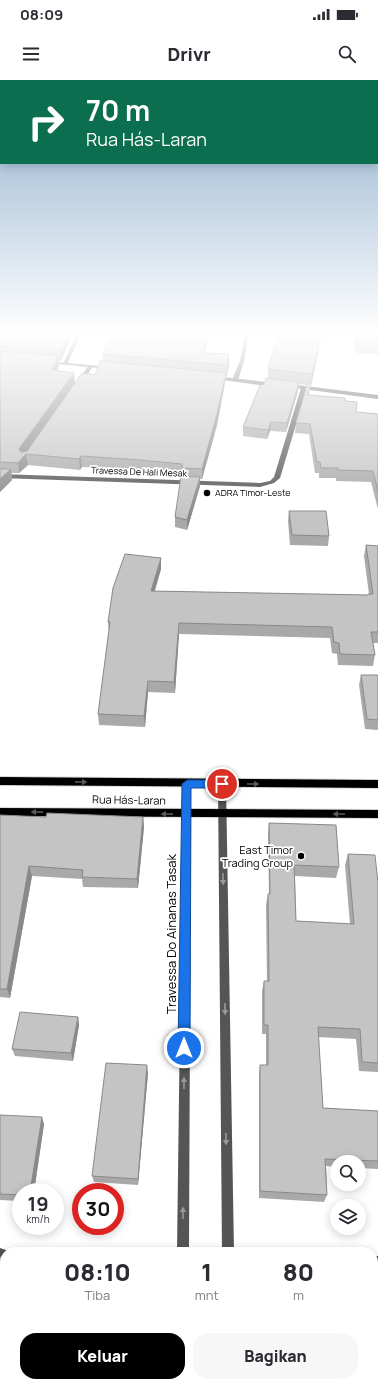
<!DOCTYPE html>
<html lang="id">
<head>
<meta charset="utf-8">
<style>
  body { margin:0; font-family:Manrope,sans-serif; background:#f7f7f7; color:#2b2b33; height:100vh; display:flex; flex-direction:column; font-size:15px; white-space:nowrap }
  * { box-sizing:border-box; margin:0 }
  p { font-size:13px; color:#7c7c81 }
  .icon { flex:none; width:22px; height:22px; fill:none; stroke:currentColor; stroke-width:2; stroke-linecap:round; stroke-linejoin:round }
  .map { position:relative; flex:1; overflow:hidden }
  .side { position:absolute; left:0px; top:1167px; width:378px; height:140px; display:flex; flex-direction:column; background:#fff; border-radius:16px 16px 0 0; box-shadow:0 2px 10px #0003 }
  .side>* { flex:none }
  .hud { position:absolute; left:0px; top:0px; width:378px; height:84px; box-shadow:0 2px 10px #0003; background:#0b6e4f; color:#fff; overflow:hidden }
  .controls { position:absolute; left:330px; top:1075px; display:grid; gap:8px }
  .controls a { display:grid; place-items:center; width:36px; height:36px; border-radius:50%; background:#fff; box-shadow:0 2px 10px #0003; font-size:20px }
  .speed { position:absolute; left:12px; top:1103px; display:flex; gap:8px; font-size:20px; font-weight:700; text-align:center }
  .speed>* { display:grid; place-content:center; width:52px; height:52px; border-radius:50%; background:#fff; box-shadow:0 2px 10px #0003; line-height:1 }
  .speed small { font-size:10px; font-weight:400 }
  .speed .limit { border:6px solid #d22; background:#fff; color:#111 }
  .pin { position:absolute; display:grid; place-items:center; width:34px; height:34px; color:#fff; margin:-17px; border:2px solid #fff; border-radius:50%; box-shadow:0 1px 4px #0007 }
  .me { position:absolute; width:44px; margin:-22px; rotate:0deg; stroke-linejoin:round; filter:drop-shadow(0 0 3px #0008) }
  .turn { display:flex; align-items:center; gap:14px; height:84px; padding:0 20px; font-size:18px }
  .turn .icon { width:52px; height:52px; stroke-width:2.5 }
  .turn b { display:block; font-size:28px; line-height:34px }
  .eta { display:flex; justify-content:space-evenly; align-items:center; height:68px; text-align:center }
  .eta b { font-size:24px; font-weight:800; line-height:28px }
  .primary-button { display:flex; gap:8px; margin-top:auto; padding:8px 20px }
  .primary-button a { flex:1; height:46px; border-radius:16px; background:#000; color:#fff; font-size:16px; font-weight:800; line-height:46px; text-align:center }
  .primary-button a+a { background:#f7f7f7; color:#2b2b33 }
  .status { display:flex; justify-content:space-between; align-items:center; height:28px; padding:0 20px; background:#fff; direction:ltr }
  .status svg { height:11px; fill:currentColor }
  header { display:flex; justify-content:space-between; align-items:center; height:52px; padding:0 20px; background:#fff; font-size:18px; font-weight:800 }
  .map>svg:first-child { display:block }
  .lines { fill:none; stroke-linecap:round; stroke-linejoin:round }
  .primary-casing { stroke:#dbdbdb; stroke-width:2 }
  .service { fill:#555; fill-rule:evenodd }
  .minor { fill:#555; fill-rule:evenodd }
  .tertiary { fill:#555; fill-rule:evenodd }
  .primary { fill:#000; fill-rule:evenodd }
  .wall { fill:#a9a9a9 }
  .shaded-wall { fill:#898989 }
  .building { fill:#c4c4c4; stroke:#898989 }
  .oneway { fill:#595959 }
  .oneway2 { fill:#999 }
  .route { fill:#1a73e8; stroke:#114b97 }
  .poi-dot { fill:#000; stroke:#fff; stroke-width:1.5 }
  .labels { text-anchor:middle; stroke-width:3.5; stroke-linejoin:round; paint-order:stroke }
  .far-street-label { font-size:9px; fill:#000; stroke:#fff }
  .far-poi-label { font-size:9px; fill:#000; stroke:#fff; text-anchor:start }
  .street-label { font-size:11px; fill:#000; stroke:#fff }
  .poi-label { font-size:11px; fill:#000; stroke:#fff; text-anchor:end }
  .near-street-label { font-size:13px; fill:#000; stroke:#fff }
</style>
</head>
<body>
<div class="status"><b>08:09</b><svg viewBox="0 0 49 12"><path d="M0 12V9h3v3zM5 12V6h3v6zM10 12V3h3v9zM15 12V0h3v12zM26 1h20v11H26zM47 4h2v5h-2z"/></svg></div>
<header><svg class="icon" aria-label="menu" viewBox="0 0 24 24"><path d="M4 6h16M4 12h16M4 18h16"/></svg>Drivr<svg class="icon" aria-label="search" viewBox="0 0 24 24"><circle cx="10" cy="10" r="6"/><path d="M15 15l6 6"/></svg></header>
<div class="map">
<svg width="378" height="1307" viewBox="0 0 378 1307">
  <rect width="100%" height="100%" fill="#fff"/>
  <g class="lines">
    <g class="primary-casing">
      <g id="primary">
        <path d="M0,697l378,3v8l-378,-3z"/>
        <path d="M0,728l378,2v8l-378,-2z"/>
      </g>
    </g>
    <path class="service" d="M89,285l4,1 -11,17h-4l-1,-1z"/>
    <g class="minor">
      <path d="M77,254h4l-14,30 -4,1v-1z"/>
      <path d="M245,254h4l-5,27 -6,19 -3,2 -3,-2 8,-19z"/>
      <path d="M304,306l3,2 -27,90 -6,5 -14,4 -260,-9v-4l260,9 10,-2 4,-4 27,-89z"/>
      <path d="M187,701l3,1 1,2 -2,468h-12l6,-468 1,-2z"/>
      <path d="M222,701l3,1 1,2 8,468h-12l-4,-468 1,-2z"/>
      <path d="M0,1168l9,3 1,1h-5v9l-5,-1z"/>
      <rect x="373" y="1176" width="5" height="12"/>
    </g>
    <g class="tertiary">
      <path d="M47,281l62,6 2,1 -2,1 -60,-6 -2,-1z"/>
      <path d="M216,296l58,7 3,2 -3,2 -60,-8v-2z"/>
      <path d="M289,304l89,11v4l-91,-12 -1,-1z"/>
    </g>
    <use href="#primary" class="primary"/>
  </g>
  <g class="wall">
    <path d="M0,254h73l-12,27h-2v5l-2,5 18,12 -49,68 69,-76 8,-14v-7l102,-1 24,12 -2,11h-1l-1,7 -8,42 -15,54h-2v7l-13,44 -12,-3v-10l7,-43 -41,-4 -59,-3 -2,3 -52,-5 -9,8h-8l1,7 -12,12z"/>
    <path d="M278,254h44l-11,52 -1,-1 -1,10 36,6 11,11 22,2v95l-7,-27 -35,-1v-3h-17v-5h-4l-6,-39 -14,-1 1,-10 11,-38 -8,-1 -1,7 -12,41 -16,-1 -3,8 -24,-3v-9l25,-49v-9z"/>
    <path d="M353,254h25v20l-22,-1 -1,-9 -1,-1z"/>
    <path d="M289,431l40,25 -1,10 -38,-1 -2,-24z"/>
    <path d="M366,465l12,1v97h-5l2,12 -2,11 -35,-1 -1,-11 -5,-1 -2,-15 -151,-4 -4,59 -27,-1 -3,35 -46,-2 -1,-11 11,-81 -1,-11 53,-53 -6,22 213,4v-1h1l-5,-38z"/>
    <path d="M361,595h17v55l-13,-1 -6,-44z"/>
    <path d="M0,735l46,2h97l1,10 -6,61 -55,-1 -1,-8 -50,-3 -22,122 -10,-1z"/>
    <path d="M269,743l70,44 -3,11 -41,-2 1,45 54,3 -5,-59 3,-11 30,29v189l-19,-1 -3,-32 -38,-2 5,71 55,3v58l-19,-1v-6h-22v5l-11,-1 1,29 -3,7 -65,-4v-124l1,-9h6v-31h-4v-43l2,-10h3l-1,-76 2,-11h1l-1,-60z"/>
    <path d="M78,937l1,8 -6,36 -58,-5 -3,-7z"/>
    <path d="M148,993l-10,112 -44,-3 -2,-6z"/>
    <path d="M0,1035l44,9 -10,68h-13v9l-21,-1z"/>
    <rect x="0" y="1177" width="5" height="111"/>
    <path d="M373,1206h5v75l-5,-1z"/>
    <path d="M10,1302h189v3l-72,-2v4h-118z"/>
  </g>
  <g class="shaded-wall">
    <path d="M68,254h5l-12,27 -1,-10z"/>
    <path d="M207,254h2l-6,29v-10z"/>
    <path d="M321,254h1l-11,52 1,-12z"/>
    <path d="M229,274v11l-2,11v-11z"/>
    <path d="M58,276l1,10 -6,14 -1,-10z"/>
    <path d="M74,293l1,10 -54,76 -2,-10z"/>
    <path d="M226,293l-1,10 -8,42 -15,54v-10z"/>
    <path d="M299,302l-1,9 -12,41 1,-9z"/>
    <path d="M271,342l-1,9 -3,8 1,-9z"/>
    <path d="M26,374l2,11 -9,8 -1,-10z"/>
    <path d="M81,376l1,11 -2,3 -1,-11z"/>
    <path d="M11,389l1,11 -12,12v-13z"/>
    <path d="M200,397v9l-13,44v-10z"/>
    <path d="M161,478v11l-10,33v-11z"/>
    <path d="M179,543v11l-4,59 -1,-11z"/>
    <path d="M148,601v11l-3,35 -1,-11z"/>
    <path d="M143,737l1,10 -6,61 -1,-9z"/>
    <path d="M29,786l3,10 -22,122 -3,-9z"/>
    <path d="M78,937l1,8 -6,36 -2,-8z"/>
    <path d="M147,985l1,8 -10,112v-6z"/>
    <path d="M42,1037l2,7 -10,68h-4z"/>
    <rect x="126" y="1302" width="1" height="5"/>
  </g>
  <g class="building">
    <path d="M0,254h68l-8,17 -60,-5z"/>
    <path d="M111,254h96l-4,19 26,1 -2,11 -124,-11z"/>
    <path d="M278,254h43l-9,40 -44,-5z"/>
    <path d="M355,254h23v11l-21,-2v-9z"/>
    <path d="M0,271l58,5 -6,14 22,3 -55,76 2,3 6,-1 55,-78 13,2 5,-14 126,12 -9,41 -15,55 -20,-1v-4l-42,-4 -59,-4 -2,3 -53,-5 -8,9 -18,-1z"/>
    <path d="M266,298l33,4 -12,41 -16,-1 -3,8 -25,-3 17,-42h4z"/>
    <path d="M308,302h3l-3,13 37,3v3l12,1 -1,10 22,2v77l-5,-20 -35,-1v-2h-17l-1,-6h-3l-7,-38 -14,-1z"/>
    <path d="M0,389h11l-11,10z"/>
    <path d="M181,396l19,1 -13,43 -12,-3z"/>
    <path d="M289,431h37l3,25 -37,-1z"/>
    <path d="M366,465l12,1v86h-7l4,23 -35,-1 -1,-11 -5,-1 -2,-15 -153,-4 -5,59 -26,-1 -4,35 -46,-2 12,-92h-2l5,-34 12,-34 36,4 -10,33 217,4v-1h5z"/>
    <path d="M361,595h17v45l-11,-1z"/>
    <path d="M47,733l96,4 -6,62 -55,-2 1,-7 -54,-4 -22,123h-7v-174l46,2z"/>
    <path d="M269,743l67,2 3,42 -45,-2 2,56 58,3 -6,-70 27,1 3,28v180l-16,-1 -2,-33 -42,-2 5,81 55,3v50l-53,-2 2,36 -67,-4v-126h8v-40h-4v-44h5l-1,-87h2z"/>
    <path d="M20,932l58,5 -7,36 -59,-4z"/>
    <path d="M106,983l41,2 -9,114 -46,-3z"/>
    <path d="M0,1035l42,2 -12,75h-9v3l-21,-1z"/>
    <rect x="0" y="1177" width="5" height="108"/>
    <rect x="373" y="1206" width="5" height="71"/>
    <path d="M10,1302h116v4l-55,-2v3h-62z"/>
  </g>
  <defs><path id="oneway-solid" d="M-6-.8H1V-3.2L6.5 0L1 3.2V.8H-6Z"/></defs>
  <g class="oneway">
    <use href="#oneway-solid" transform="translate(81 702) rotate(1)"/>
    <use href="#oneway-solid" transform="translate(253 704)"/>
    <use href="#oneway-solid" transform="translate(37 732) rotate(-179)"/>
    <use href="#oneway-solid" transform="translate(167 734) rotate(-179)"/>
    <use href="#oneway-solid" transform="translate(339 734) rotate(-180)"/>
  </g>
  <g class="oneway2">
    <use href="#oneway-solid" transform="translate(223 799) rotate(89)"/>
    <use href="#oneway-solid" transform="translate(225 929) rotate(89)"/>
    <use href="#oneway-solid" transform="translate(184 1003) rotate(-90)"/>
    <use href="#oneway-solid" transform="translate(226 1059) rotate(89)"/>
    <use href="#oneway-solid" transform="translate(183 1133) rotate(-90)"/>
  </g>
  <linearGradient id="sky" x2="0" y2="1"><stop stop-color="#8cadcc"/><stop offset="0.58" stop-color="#fff"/><stop offset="1" stop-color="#fff" stop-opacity="0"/></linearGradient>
  <rect width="378" height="437" fill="url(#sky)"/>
  <path class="route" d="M187,700h35l4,4 -4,4h-31l-1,260 -2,5 -4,1 -4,-1 -2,-5 4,-264z"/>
  <g class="poi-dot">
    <circle cx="207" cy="413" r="4"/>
    <circle cx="301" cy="776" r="4"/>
  </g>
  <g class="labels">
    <g class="far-street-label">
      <text transform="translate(139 392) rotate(2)" y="3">Travessa De Hali Mesak</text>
    </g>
    <g class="far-poi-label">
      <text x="215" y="416">ADRA Timor-Leste</text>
    </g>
    <g class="street-label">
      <text transform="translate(129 720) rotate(1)" y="4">Rua Hás-Laran</text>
    </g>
    <g class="poi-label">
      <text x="293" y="774">East Timor<tspan x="293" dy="13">Trading Group</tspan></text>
    </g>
    <g class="near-street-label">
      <text transform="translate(171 854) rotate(-90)" y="5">Travessa Do Ainanas Tasak</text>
    </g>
  </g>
</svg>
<div class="controls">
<a><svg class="icon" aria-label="search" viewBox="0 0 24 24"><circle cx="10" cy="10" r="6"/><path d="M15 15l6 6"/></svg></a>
<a><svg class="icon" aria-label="layers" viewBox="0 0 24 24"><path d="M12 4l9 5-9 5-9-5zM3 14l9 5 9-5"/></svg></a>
</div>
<div class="speed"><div>19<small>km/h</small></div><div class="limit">30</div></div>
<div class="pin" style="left:222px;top:704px;background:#d93025"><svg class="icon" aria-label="arrive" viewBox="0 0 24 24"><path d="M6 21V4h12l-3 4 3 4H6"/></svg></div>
<svg class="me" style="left:184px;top:968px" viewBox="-20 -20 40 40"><circle r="17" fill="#1a73e8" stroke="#fff" stroke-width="3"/><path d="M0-11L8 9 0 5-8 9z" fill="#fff"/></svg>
<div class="hud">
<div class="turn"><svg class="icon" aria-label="right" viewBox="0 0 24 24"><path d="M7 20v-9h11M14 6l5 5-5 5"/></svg><div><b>70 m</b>Rua Hás-Laran</div></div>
</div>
<section class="side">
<div class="eta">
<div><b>08:10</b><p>Tiba</p></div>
<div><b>1</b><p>mnt</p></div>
<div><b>80</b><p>m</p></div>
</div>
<div class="primary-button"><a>Keluar</a><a>Bagikan</a></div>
</section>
</div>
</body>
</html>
